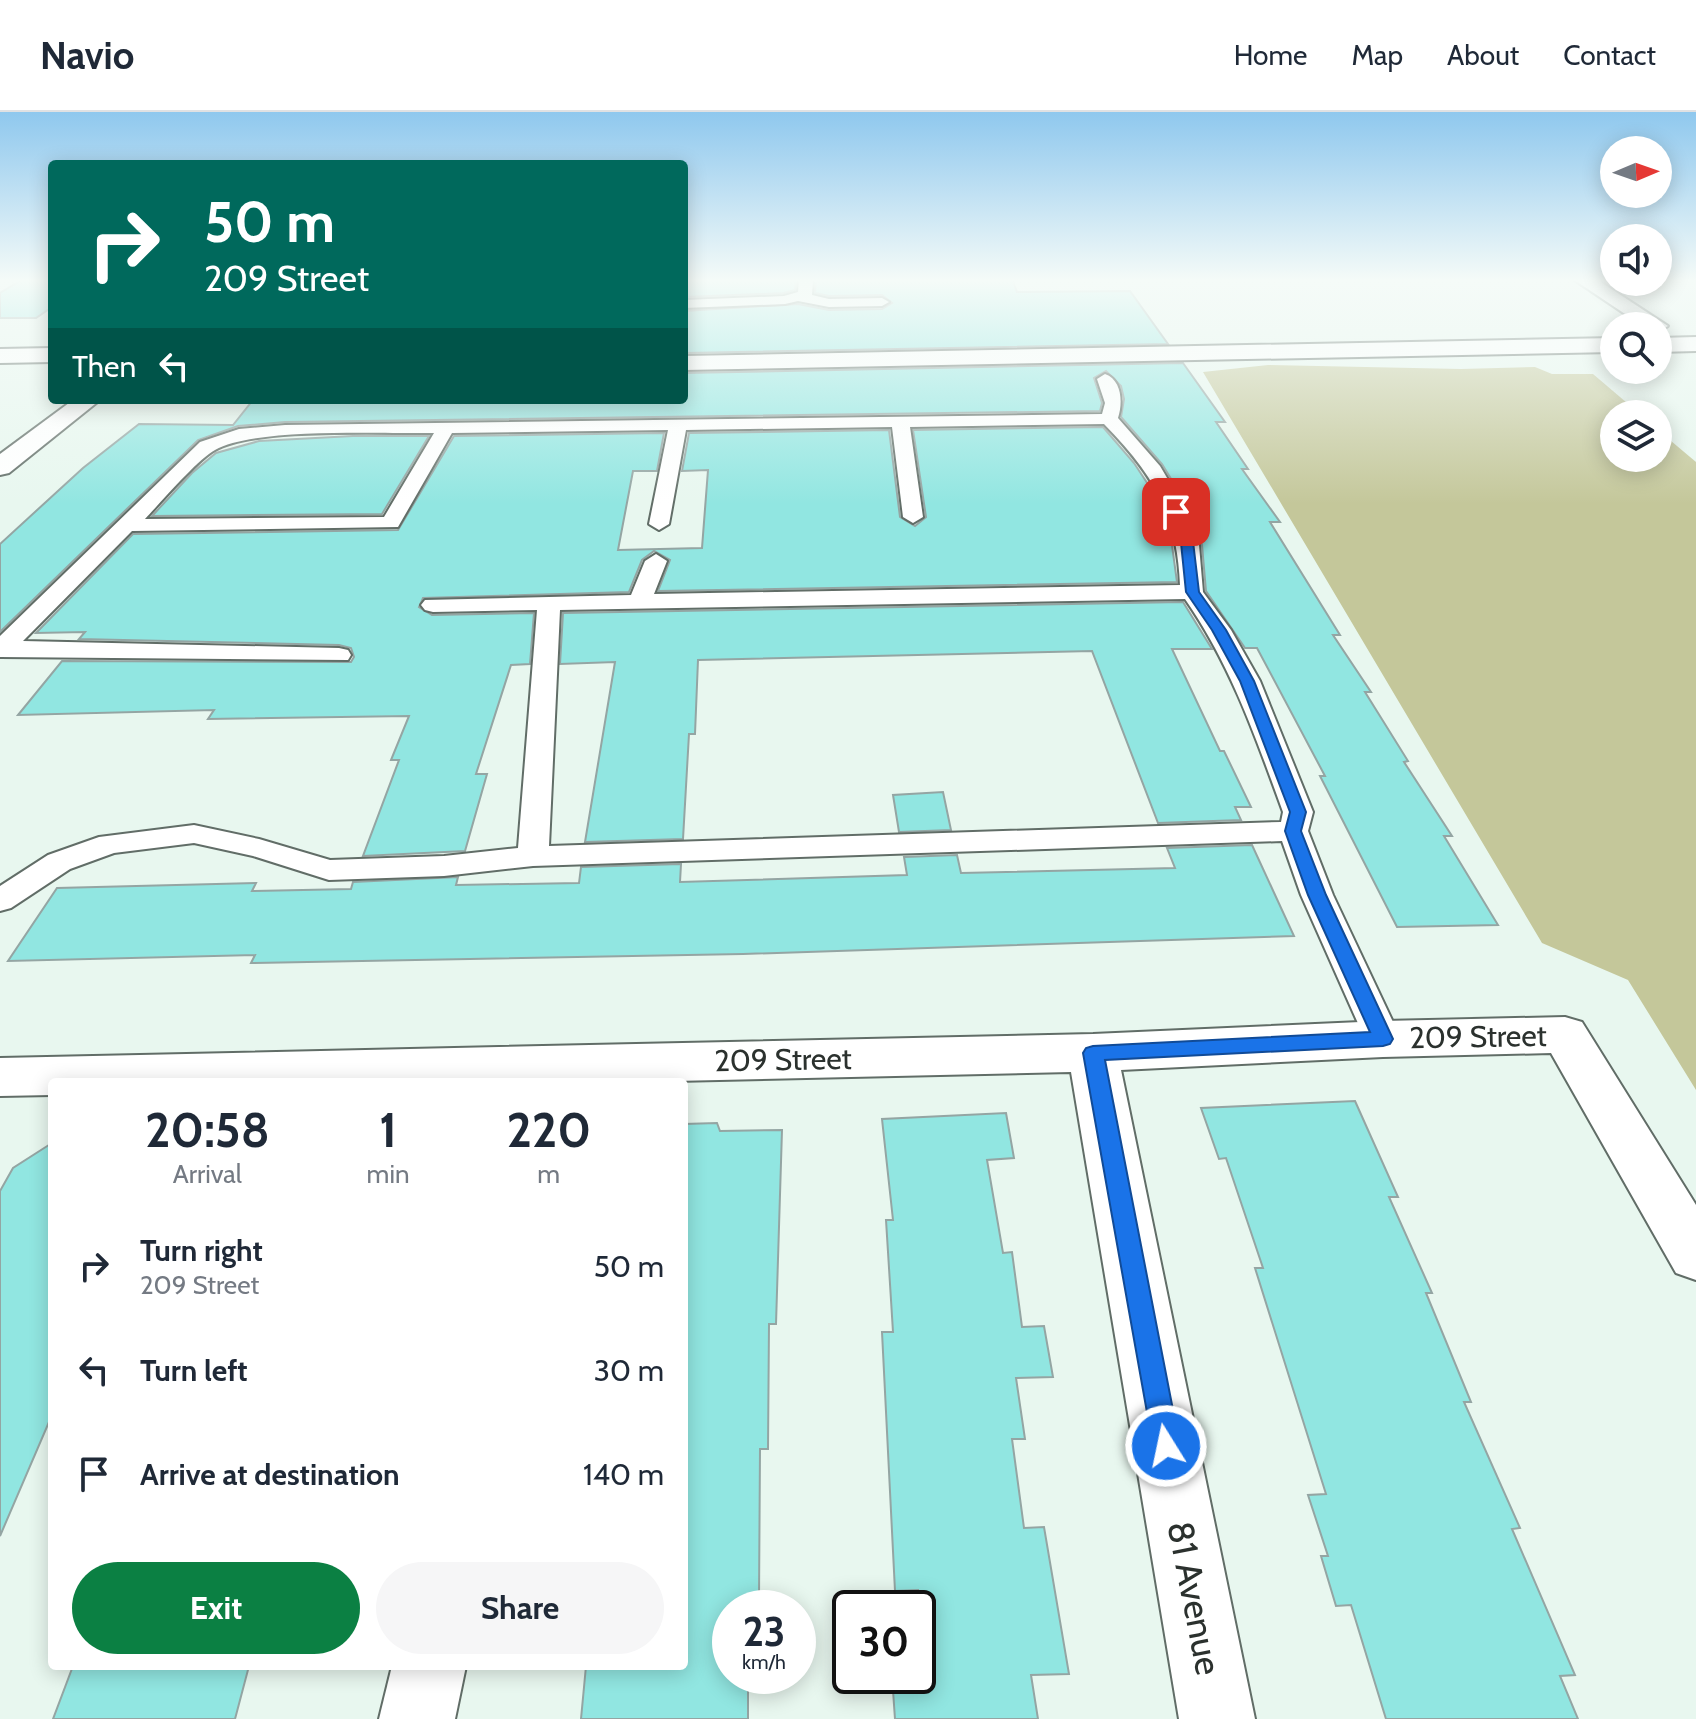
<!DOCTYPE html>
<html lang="en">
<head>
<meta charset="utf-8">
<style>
  body { margin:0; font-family:Cabin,sans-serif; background:#f6f6f7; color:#1f2937; height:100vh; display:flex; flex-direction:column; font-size:30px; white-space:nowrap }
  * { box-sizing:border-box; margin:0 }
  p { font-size:26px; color:#747a83 }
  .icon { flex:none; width:44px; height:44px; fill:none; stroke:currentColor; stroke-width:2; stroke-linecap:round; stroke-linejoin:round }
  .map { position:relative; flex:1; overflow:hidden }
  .drawer { position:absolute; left:48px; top:966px; width:640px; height:592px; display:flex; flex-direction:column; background:#fff; border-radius:8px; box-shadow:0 4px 20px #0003 }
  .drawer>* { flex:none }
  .guide { position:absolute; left:48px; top:48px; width:640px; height:244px; border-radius:8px; box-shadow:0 4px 20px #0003; background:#00695c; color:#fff; overflow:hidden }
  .needle { width:52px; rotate:88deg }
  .buttons { position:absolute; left:1600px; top:24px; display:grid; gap:16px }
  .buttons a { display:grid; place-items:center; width:72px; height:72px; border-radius:50%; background:#fff; box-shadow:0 4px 20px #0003; font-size:40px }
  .speed { position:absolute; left:712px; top:1478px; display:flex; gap:16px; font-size:40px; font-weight:700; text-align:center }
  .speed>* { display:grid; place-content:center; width:104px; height:104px; border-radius:50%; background:#fff; box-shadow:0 4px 20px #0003; line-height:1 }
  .speed small { font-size:20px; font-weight:400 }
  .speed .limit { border:4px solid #111; border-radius:12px; background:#fff; color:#111 }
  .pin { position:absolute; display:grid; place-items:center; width:68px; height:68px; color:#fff; margin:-34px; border-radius:16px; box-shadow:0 4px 12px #0006 }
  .me { position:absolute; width:88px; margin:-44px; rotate:350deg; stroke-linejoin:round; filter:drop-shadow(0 0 6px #0008) }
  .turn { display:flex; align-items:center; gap:28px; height:168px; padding:0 24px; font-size:36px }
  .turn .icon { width:104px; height:104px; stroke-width:2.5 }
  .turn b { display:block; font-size:56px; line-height:68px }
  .then { display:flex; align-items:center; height:76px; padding:0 24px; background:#0003; gap:16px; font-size:30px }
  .eta { display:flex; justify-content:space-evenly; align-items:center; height:136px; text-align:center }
  .eta b { font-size:48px; font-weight:800; line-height:56px }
  .primary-button { display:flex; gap:16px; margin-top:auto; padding:16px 24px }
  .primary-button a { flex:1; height:92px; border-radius:48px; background:#0b8043; color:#fff; font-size:32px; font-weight:800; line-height:92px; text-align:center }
  .primary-button a+a { background:#f6f6f7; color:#1f2937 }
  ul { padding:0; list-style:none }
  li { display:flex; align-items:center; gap:24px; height:104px; padding:0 24px }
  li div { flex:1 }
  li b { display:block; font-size:30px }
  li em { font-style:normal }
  header { display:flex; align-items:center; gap:48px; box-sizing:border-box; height:112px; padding:0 40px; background:#fff; border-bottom:2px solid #e0e1e3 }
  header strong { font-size:38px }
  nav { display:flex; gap:44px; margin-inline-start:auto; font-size:28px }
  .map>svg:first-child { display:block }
  .green { fill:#c4c79a }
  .building { fill:#91e6e1; stroke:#94a5a3; stroke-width:2 }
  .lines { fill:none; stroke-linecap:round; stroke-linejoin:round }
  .lane-casing { stroke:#616d67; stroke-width:4 }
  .street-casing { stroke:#616d67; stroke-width:4 }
  .secondary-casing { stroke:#616d67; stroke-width:4 }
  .lane { fill:#fff; fill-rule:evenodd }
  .street { fill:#fff; fill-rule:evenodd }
  .secondary { fill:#fff; fill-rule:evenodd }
  .route { fill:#1a73e8; stroke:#114b97; stroke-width:2 }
  .labels { text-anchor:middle; stroke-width:6; stroke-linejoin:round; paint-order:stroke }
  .street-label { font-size:30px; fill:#2b312e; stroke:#fff }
  .near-street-label { font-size:36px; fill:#2b312e; stroke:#fff }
</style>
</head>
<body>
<header>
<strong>Navio</strong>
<nav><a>Home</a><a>Map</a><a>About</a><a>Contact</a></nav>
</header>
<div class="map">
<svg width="1696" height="1607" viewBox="0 0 1696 1607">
  <rect width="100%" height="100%" fill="#e8f7ef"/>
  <path class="green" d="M1268,253l193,4 74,-2 17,7h41l47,40h-26v44h44v-28l38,32v628l-68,-110 -86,-37 -339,-571z"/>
  <g class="building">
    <path d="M23,167h29v28l-16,11h-36v-25z"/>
    <path d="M796,167l-1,11 -11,3 -100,4v-17z"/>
    <path d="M816,167h196l5,13 113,-1 38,53 -484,9v-42l114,-7 31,6 53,-1 10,-6 -10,-8 -53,1 -14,-3z"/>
    <path d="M1183,251l42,59h-9l32,47h-6l38,53h-10l70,113h-7l38,57h-6l43,69 -4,1 48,74h-8l54,89 -101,2 -77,-151h5l-68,-128h-12l-39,-57 -4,-46 -10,-32 -30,-49 -41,-47 3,-18 -3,-13 -15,-15 -12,7 8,25 -2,8 -815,11 -47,4 -40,14 -198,192v-88l83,-76 56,-44 94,1 20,-25h431v-27z"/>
    <path d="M1103,315l31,36 23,35 14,40 6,44 -519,9 12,-31 -16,-9 -12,9 -13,32 -206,6 -4,9 13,8 102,-2 -4,51 -19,1 -35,109h11l-22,77 -102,5 36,-96h-8l18,-44 -201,3 6,-9 -196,5 44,-54 289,1 3,-5 -3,-9 -12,-3 -260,-6 6,-7 -49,1 97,-99 265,-4 56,-94 210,-3 -7,38h-24l-15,79 84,-2 6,-78 -26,1 7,-38 200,-3 11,87 15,9 11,-9 -13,-87z"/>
    <path d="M353,324h76l-47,78 -230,2 40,-43 24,-20 43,-12z"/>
    <path d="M1183,490l29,47h-40l48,102h4l27,56h-16l6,13 -83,3 -66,-172 -394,9 -3,74h-6l-6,105 -98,3 30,-180 -55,2 3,-51z"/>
    <path d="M943,680l8,38 -52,2 -6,-37z"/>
    <path d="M1252,733l42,91 -551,18 -492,9 4,-8 -247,6 49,-73 199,-5 -4,8 99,-2 2,-7 105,-5 -2,8 123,-2 2,-16 100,-3 -1,18 227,-7 -3,-18 53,-2 4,18 214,-5 -8,-20z"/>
    <path d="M1355,989l43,96h-9l43,96h-6l45,109h-7l56,126 -8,1 63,146 -15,1 18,43h-192l-35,-114 -15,1 -15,-50h7l-20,-61 18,-1 -71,-226h8l-37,-110 -7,1 -18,-51z"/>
    <path d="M1006,1001l8,45 -27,2 16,93 9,-1 10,75 22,-1 9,51 -37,1 9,61h-13l12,89 20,-1 25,147 -38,1 7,44h-143l-3,-43h26v-86l-23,1 -13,-259h11l-7,-112h7l-11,-101z"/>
    <path d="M717,1011l3,8 62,-1 -6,194h-7l-1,125h-8l-1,151 -11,1v7h-18v68h18v43h-167l5,-53h98v-542z"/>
    <path d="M52,1031v272l-52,121v-345l13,-23z"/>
    <path d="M73,1554h176l-14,53h-182z"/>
  </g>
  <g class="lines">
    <g class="lane-casing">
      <g id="lane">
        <path d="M799,167h14l-1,16 17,4 53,-1 7,4 -7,4 -53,1 -31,-6 -13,3 -101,4v-8l100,-4 14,-4z"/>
        <path d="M1105,262c17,6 18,29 13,44l42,48 29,49 10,30 4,47 28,38 29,51 53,131 -5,19 25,64 68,144 -5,9 -13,4 -13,-4 -5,-9 -64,-144 -19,-54 -749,25 -89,10 -115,4 -76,-24 -59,-13 -80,10 -44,16 -59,39 -11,3v-25l48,-31 51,-18 95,-12 65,14 71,21 114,-4 74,-8 19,-238 -104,2 -8,-2 -4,-5 4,-5 206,-5 14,-34 11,-7 11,7 -13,33 526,-9c-3,-71 -26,-110 -76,-161l-194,3 13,90 -10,6 -10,-6 -11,-90 -206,3 -17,94 -10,6 -10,-6 19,-94 -216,3 -54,94 -266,4 -109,110 316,7 9,2 3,5 -3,5 -348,-3v-21l200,-194 39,-13 46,-4 817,-11 3,-11 -8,-24zM434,321l-50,84 -239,2c16,-17 53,-60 70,-69 40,-23 168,-16 219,-17zM1185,487c46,66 71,139 98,213l-2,10 -732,24 11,-236z"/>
      </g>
    </g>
    <g class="street-casing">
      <g id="street">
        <path d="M1565,905l17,5 114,183v75l-20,-7 -125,-220 -168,4 -262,13 134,649h-76l-108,-647 -441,10h-578v13l-52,1v-38l1093,-24 290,-13z"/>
        <path d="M392,1554h74l-11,53h-76z"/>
      </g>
    </g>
    <g class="secondary-casing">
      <g id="secondary">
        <path d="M1573,167h23l72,47 -10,6v-6h-15z"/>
        <path d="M1696,225v14l-38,1v-14z"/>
        <path d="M1614,226v14l-930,18v-14z"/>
        <path d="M52,236v14l-52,1v-14z"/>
        <path d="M73,288h27l-91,73 -9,2v-21z"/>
      </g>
    </g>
    <use href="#lane" class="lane"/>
    <use href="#street" class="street"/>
    <use href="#secondary" class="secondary"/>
  </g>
  <linearGradient id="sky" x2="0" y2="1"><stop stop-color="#8fc8ee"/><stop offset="0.43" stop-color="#f5fbf8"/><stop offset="1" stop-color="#f5fbf8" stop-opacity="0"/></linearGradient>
  <rect width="1696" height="392" fill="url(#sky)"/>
  <path class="route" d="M1176,396l6,4 10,21 7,59 27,38 28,51 52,131 -5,19 25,64 67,144 -3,5 -7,2 -278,14 75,386 -4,10 -10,3 -9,-3 -4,-10 -70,-393 3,-5 7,-2 277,-14 -62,-137 -23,-64 5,-19 -50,-131 -28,-51 -26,-38 -6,-59 -10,-21z"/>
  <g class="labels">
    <g class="street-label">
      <text transform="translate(1478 925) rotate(-1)" y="10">209 Street</text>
      <text transform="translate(783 948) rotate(-1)" y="10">209 Street</text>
    </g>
    <g class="near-street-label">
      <text transform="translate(1195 1486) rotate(79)" y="13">81 Avenue</text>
    </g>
  </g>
</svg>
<div class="buttons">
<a><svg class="needle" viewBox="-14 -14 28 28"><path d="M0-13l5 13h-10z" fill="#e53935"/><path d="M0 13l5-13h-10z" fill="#747a83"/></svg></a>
<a><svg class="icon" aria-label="sound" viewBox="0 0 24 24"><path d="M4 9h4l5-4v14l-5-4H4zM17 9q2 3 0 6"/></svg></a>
<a><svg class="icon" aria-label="search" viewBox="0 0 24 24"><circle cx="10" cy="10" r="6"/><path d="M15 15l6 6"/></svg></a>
<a><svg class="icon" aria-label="layers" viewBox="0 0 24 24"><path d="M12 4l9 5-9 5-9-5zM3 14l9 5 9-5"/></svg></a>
</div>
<div class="speed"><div>23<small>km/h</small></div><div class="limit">30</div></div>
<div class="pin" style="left:1176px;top:400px;background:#d93025"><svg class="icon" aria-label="arrive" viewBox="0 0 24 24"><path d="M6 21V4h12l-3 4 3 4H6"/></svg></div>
<svg class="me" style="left:1166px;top:1334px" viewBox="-20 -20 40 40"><circle r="17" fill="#1a73e8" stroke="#fff" stroke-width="3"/><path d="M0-11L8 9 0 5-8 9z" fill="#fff"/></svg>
<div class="guide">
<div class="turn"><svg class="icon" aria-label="right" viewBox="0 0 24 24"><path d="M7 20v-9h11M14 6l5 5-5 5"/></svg><div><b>50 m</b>209 Street</div></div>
<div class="then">Then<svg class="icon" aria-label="left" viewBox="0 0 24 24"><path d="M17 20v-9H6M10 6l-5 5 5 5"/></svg></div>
</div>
<section class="drawer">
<div class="eta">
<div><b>20:58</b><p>Arrival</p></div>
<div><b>1</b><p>min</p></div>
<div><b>220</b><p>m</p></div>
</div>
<ul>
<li><svg class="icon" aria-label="right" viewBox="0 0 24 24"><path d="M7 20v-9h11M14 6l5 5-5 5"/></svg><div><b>Turn right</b><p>209 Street</p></div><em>50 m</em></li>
<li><svg class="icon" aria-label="left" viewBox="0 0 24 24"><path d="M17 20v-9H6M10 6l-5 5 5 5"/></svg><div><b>Turn left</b></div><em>30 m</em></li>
<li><svg class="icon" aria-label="arrive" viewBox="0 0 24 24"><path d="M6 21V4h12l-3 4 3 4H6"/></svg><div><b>Arrive at destination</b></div><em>140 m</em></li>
</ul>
<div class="primary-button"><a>Exit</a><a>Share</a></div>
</section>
</div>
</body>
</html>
